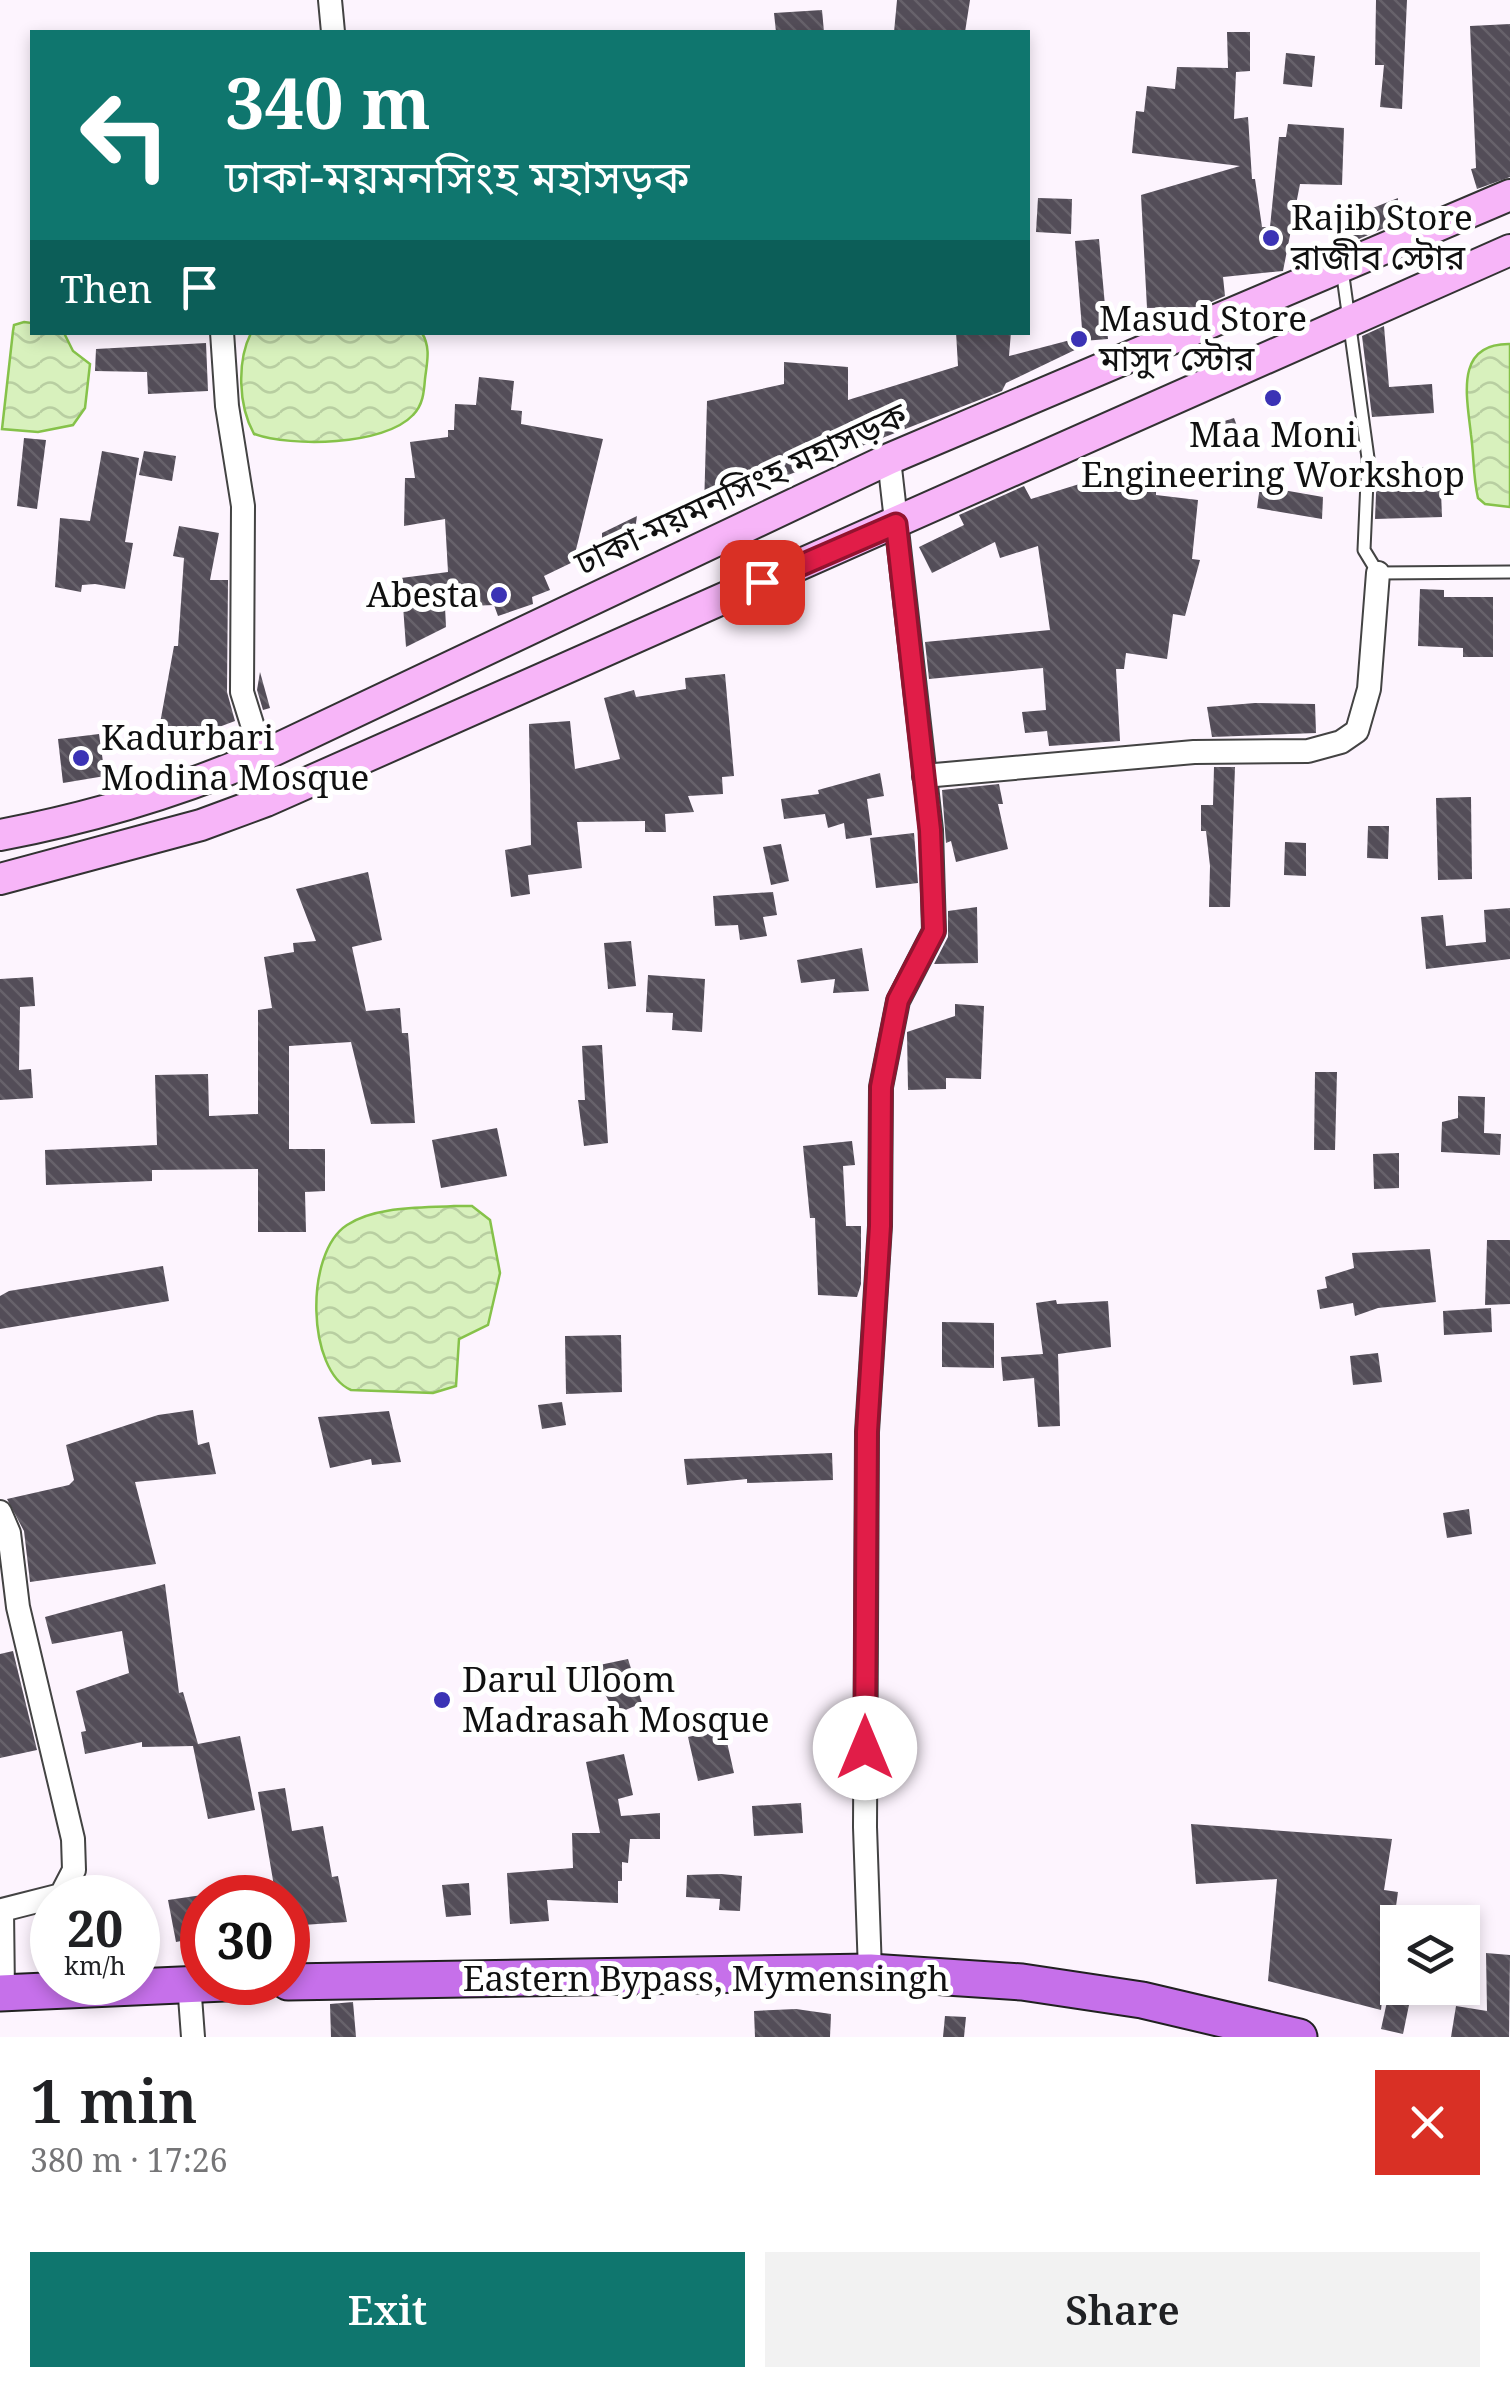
<!DOCTYPE html>
<html lang="en">
<head>
<meta charset="utf-8">
<style>
  body { margin:0; font-family:"Noto Serif","Noto Sans Bengali",serif; background:#f2f2f2; color:#202124; height:100vh; display:flex; flex-direction:column; font-size:38px; white-space:nowrap }
  * { box-sizing:border-box; margin:0 }
  p { font-size:32px; color:#757577 }
  .icon { flex:none; width:55px; height:55px; fill:none; stroke:currentColor; stroke-width:2; stroke-linecap:round; stroke-linejoin:round }
  .map { position:relative; height:2037px; overflow:hidden }
  .panel { display:flex; flex-direction:column; background:#fff; flex:1 }
  .panel>* { flex:none }
  .banner { position:absolute; left:30px; top:30px; width:1000px; height:305px; border-radius:0px; box-shadow:0 5px 15px #0003; background:#0f766e; color:#fff; overflow:hidden }
  .tools { position:absolute; left:1380px; top:1905px; display:grid; gap:20px }
  .tools a { display:grid; place-items:center; width:100px; height:100px; border-radius:0px; background:#fff; box-shadow:0 5px 15px #0003; font-size:50px }
  .speed { position:absolute; left:30px; top:1875px; display:flex; gap:20px; font-size:50px; font-weight:700; text-align:center }
  .speed>* { display:grid; place-content:center; width:130px; height:130px; border-radius:50%; background:#fff; box-shadow:0 5px 15px #0003; line-height:1 }
  .speed small { font-size:25px; font-weight:400 }
  .speed .limit { border:15px solid #d22; background:#fff; color:#111 }
  .pin { position:absolute; display:grid; place-items:center; width:85px; height:85px; color:#fff; margin:-42px; border-radius:20px; box-shadow:0 5px 15px #0006 }
  .me { position:absolute; width:110px; margin:-55px; rotate:0deg; stroke-linejoin:round; filter:drop-shadow(0 0 8px #0008) }
  .turn { display:flex; align-items:center; gap:35px; height:210px; padding:0 30px; font-size:45px }
  .turn .icon { width:130px; height:130px; stroke-width:2.5 }
  .turn b { display:block; font-size:70px; line-height:85px }
  .then { display:flex; align-items:center; height:95px; padding:0 30px; background:#0003; gap:20px; font-size:38px }
  .round { display:grid; place-items:center; flex:none; width:105px; height:105px; border-radius:0px; background:#f2f2f2 }
  .headline { display:flex; align-items:center; justify-content:space-between; height:170px; padding:0 30px }
  h1 { font-size:60px; font-weight:600; line-height:75px }
  .cta { display:flex; gap:20px; margin-top:auto; padding:20px 30px }
  .cta a { flex:1; height:115px; border-radius:0px; background:#0f766e; color:#fff; font-size:40px; font-weight:600; line-height:115px; text-align:center }
  .cta a+a { background:#f2f2f2; color:#202124 }
  .map>svg:first-child { display:block }
  .water { fill:url(#water-waves); stroke:#86c24a; stroke-width:2.5 }
  .building { fill:url(#building-back-hatch) }
  .lines { fill:none; stroke-linecap:round; stroke-linejoin:round }
  .service-casing { stroke:#434343; stroke-width:15 }
  .minor-casing { stroke:#434343; stroke-width:26 }
  .secondary-casing { stroke:#323232; stroke-width:34 }
  .trunk-casing { stroke:#212121; stroke-width:39 }
  .service { stroke:#fff; stroke-width:11 }
  .minor { stroke:#fff; stroke-width:22 }
  .secondary { stroke:#f7b5f8; stroke-width:30 }
  .trunk { stroke:#c670ea; stroke-width:35 }
  .route-casing { stroke:#92132f; stroke-width:25 }
  .route { stroke:#e11d48; stroke-width:18 }
  .poi-dot { fill:#3b33b5; stroke:#fff; stroke-width:4 }
  .labels { text-anchor:middle; stroke-width:10; stroke-linejoin:round; paint-order:stroke }
  .poi-label { font-size:35px; fill:#101010; stroke:#fff; text-anchor:start }
  .street-label { font-size:35px; fill:#101010; stroke:#fff }
</style>
</head>
<body>
<div class="map">
<svg width="1510" height="2037" viewBox="0 0 1510 2037">
  <defs>
    <pattern id="water-waves" width="16" height="10" patternUnits="userSpaceOnUse" patternTransform="scale(2.5)"><rect width="16" height="10" fill="#d8f1bd"/><path d="M0 5q4-4 8 0t8 0" fill="none" stroke="#b8cea1"/></pattern>
    <pattern id="building-back-hatch" width="6" height="6" patternUnits="userSpaceOnUse" patternTransform="scale(2.5)"><rect width="6" height="6" fill="#534d58"/><path d="M-1 5l2 2M0 0l6 6M5-1l2 2" fill="none" stroke="#67626b"/></pattern>
  </defs>
  <rect width="100%" height="100%" fill="#fdf4fe"/>
  <g class="water">
    <path d="M24,322l8,1v9l32,1 9,18 17,13 -5,44 -12,17 -35,7 -36,-3 11,-98 1,-6z"/>
    <path d="M251,333h171c9,15 5,29 3,46 -1,13 -2,26 -12,36 -29,31 -122,32 -159,19 -16,-29 -17,-73 -3,-101z"/>
    <path d="M1510,344v163l-25,-3 -7,-6c-5,-21 -4,-42 -7,-63 -4,-38 -17,-92 39,-91z"/>
    <path d="M454,1206h18l18,14 10,53 -12,52 -29,14 -3,47 -23,7 -82,-3c-44,-19 -47,-137 -4,-165 28,-19 75,-17 107,-19z"/>
  </g>
  <g class="building">
    <path d="M897,0h73l-5,32h-71z"/>
    <path d="M1376,0h31l-5,109 -22,-2 4,-42h-9z"/>
    <path d="M822,10l2,22h-48l-2,-19z"/>
    <path d="M1510,24v153l-33,12 -6,-20 5,-1 -6,-142z"/>
    <path d="M1227,32h23v39l-14,1 -2,47 14,-2 4,62h3l7,48h8l9,-90h7l2,-13 56,4 -2,57 -42,-1 -17,87 -60,6 2,19 -25,11 -53,1 -6,-113 99,-29 -108,-13 4,-42 8,1 3,-26 28,3 2,-22 51,1z"/>
    <path d="M1286,53l29,3 -3,31 -29,-3z"/>
    <path d="M1038,198l34,1 -1,35 -35,-2z"/>
    <path d="M1398,198v24l-55,24 -3,-25z"/>
    <path d="M1099,239l9,100 -25,2 -8,-100z"/>
    <path d="M1384,326l5,61 43,-3 2,29 -62,4 -10,-81z"/>
    <path d="M956,332h55l-2,24 69,-18 3,9 -75,36 -4,8 -298,117 3,-107 77,-17v-22l64,5v33l110,-34z"/>
    <path d="M206,343l2,48 -60,3 -1,-22 -52,-1 1,-22z"/>
    <path d="M479,377l35,4 -3,29 11,1 -1,13 82,15 -30,123 -29,14 6,14 -18,7 1,7 -35,12 -4,-11 -49,2 1,20 -40,20 -5,-69 47,-6 -3,-53 -41,7 1,-48h10l-5,-36 38,-5v-7h6l1,-26 21,1z"/>
    <path d="M1234,418l7,19 -45,14 -6,-19z"/>
    <path d="M24,438l22,2 -9,69 -20,-3z"/>
    <path d="M102,451l37,7 -14,84 8,1 -8,46 -30,-5 -13,1 -1,7 -26,-5 5,-69 30,3z"/>
    <path d="M144,451l32,5 -4,25 -33,-6z"/>
    <path d="M1440,467l2,50 -67,2 2,-50z"/>
    <path d="M1131,468v9h25v18l42,5 -6,59 8,1 -15,56 -12,-2 -6,45 -41,-6 -2,16h-8l4,72 -71,5 -2,-15 -22,2 -3,-21 24,-2 -3,-42 -114,11 -4,-37 125,-12 -12,-84 -38,12 -5,-16 -63,31 -13,-26 45,-22 -5,-10 65,-29 7,13z"/>
    <path d="M1260,486l63,11 -1,22 -65,-11z"/>
    <path d="M637,516l-4,27 -31,12v-22z"/>
    <path d="M179,526l40,7 -9,47h18l-1,112 8,29 -80,30 19,-105h4l6,-88 -11,-2z"/>
    <path d="M1420,589l24,1v7h49v60h-30v-9l-45,-2z"/>
    <path d="M260,672l10,36 -7,2 -6,-20z"/>
    <path d="M725,674l9,102 -12,1 1,17 -35,2 6,16 -29,2 1,18h-21v-11l-68,1 5,46 -54,7 2,19 -19,3 -6,-47 26,-5 -2,-121 41,-3 5,48 45,-10 -16,-61 30,-8 2,7 50,-8 -1,-11z"/>
    <path d="M1255,703l60,1 1,29 -104,4 -5,-30z"/>
    <path d="M99,734l6,42 -42,7 -5,-44z"/>
    <path d="M1214,767h21l-5,140h-21l1,-41 -4,-35h-5v-26h12z"/>
    <path d="M880,773l4,23 -17,3 5,36 -26,4 -2,-16 -16,5 -3,-14 -41,5 -3,-20 38,-5 -1,-4z"/>
    <path d="M999,784l4,20h-5l10,45 -52,13 -5,-21 -5,2 -4,-53z"/>
    <path d="M1471,797l1,82 -34,1 -2,-82z"/>
    <path d="M1368,826h21l-1,33 -21,-1z"/>
    <path d="M914,833l4,50 -42,5 -6,-50z"/>
    <path d="M1285,842l21,1v33l-22,-1z"/>
    <path d="M781,844l8,37 -18,4 -8,-38z"/>
    <path d="M368,872l14,68 -30,7 14,64 34,-3 2,25h6l7,90 -44,1 -20,-82 -62,4v103h36v42l-20,1 1,40h-48v-63l-106,1v11l-106,4 -1,-35 112,-5 -2,-70 53,-1 1,42 49,-2v-104l14,-2 -8,-51 30,-5 -1,-9 23,-2 -20,-52z"/>
    <path d="M773,892l4,23 -14,2 4,19 -27,4 -2,-15 -23,1 -2,-30z"/>
    <path d="M977,907l1,56 -44,1 14,-27v-26z"/>
    <path d="M1510,908v51l-84,10 -5,-52 22,-2 3,31 40,-4 -2,-32z"/>
    <path d="M631,941l5,45 -28,3 -4,-46z"/>
    <path d="M862,948l7,43 -36,2 2,-14 -34,4 -4,-23z"/>
    <path d="M648,975l57,4 -3,53 -30,-2 1,-17 -27,-1z"/>
    <path d="M33,977l2,29 -15,1 -1,63 12,-1 2,29 -33,2v-121z"/>
    <path d="M955,1004l29,2 -3,73 -35,-1v11l-38,1 -1,-58 48,-16z"/>
    <path d="M602,1045l6,98 -24,3 -6,-46h7l-3,-54z"/>
    <path d="M1315,1072h22l-2,78h-21z"/>
    <path d="M1458,1096l27,1 -1,36 17,1 -1,21 -59,-3 1,-30 16,-4z"/>
    <path d="M497,1128l10,48 -66,12 -9,-48z"/>
    <path d="M852,1141l3,24 -12,1 3,60h15v58l-4,13 -39,-2 -3,-77h-5l-7,-72z"/>
    <path d="M1399,1153v35l-25,1 -1,-35z"/>
    <path d="M1487,1240h23v64l-25,1z"/>
    <path d="M1430,1249l6,53 -58,6 -23,8 -2,-13 -33,6 -3,-19 10,-2 -2,-11 29,-9 -2,-15z"/>
    <path d="M163,1266l6,35 -169,28v-33l9,-5z"/>
    <path d="M1056,1300l1,4 51,-3 3,46 -53,7 2,72 -22,1 -4,-49 -31,3 -2,-24 42,-3 -7,-51z"/>
    <path d="M1491,1308l1,24 -48,3 -1,-24z"/>
    <path d="M942,1322l52,1v45l-52,-1z"/>
    <path d="M621,1335l1,57 -56,2 -1,-58z"/>
    <path d="M1378,1353l4,29 -29,3 -3,-29z"/>
    <path d="M562,1402l4,23 -24,4 -4,-24z"/>
    <path d="M193,1410l5,35 11,-3 7,32 -81,8 21,82 -126,18 -6,-51 -17,-32 62,-14 5,-5 -8,-35 92,-30z"/>
    <path d="M389,1411l12,51 -29,3 -1,-6 -41,9 -12,-51z"/>
    <path d="M832,1453l1,27 -86,3v-4l-60,6 -3,-26z"/>
    <path d="M1469,1509l3,25 -25,4 -4,-25z"/>
    <path d="M165,1584l14,109 4,-1 15,52 42,-8 15,74 -47,9 -15,-73 -51,1v-5l-57,12 -4,-22 5,-1 -10,-40 53,-18 -7,-42 -70,13 -7,-27z"/>
    <path d="M13,1651l24,99 -37,8v-104z"/>
    <path d="M628,1659l14,44 -26,11 -26,-47z"/>
    <path d="M724,1729l10,44 -36,8 -10,-44z"/>
    <path d="M624,1754l9,41 -15,4 3,17 39,-3v26h-30l-2,24 -6,-1v19h-4v22l-71,-3 2,21 -39,3 -3,-51 66,-5 -1,-35h28l-14,-71z"/>
    <path d="M285,1788l7,43 31,-5 9,51 6,-1 9,46 -59,4v-28h-12l-18,-106z"/>
    <path d="M801,1803l2,30 -49,3 -2,-30z"/>
    <path d="M1191,1824l201,15 -8,51 14,2 -3,21h-4l-10,97 -113,-29 9,-102 -81,5z"/>
    <path d="M721,1874l21,2 -2,35 -21,-1 1,-11 -34,-2 1,-22z"/>
    <path d="M469,1883l2,32 -25,2 -4,-32z"/>
    <path d="M202,1895v42l-26,5 -8,-42z"/>
    <path d="M1486,1953l24,2 -1,82h-58l5,-31 31,5z"/>
    <path d="M1388,1997l22,3 -7,34 -22,-5z"/>
    <path d="M353,2002l3,35h-25l-1,-33z"/>
    <path d="M796,2009l35,5 -1,23h-75l-1,-26z"/>
    <path d="M945,2016l21,1 -2,20h-21z"/>
  </g>
  <g class="lines">
    <g class="service-casing">
      <path id="service" d="M1342,269l26,189 -4,92 14,23 132,-1"/>
    </g>
    <g class="minor-casing">
      <g id="minor">
        <path d="M330,0l3,32"/>
        <path d="M222,332l5,74 16,100 -1,186 20,64"/>
        <path d="M924,776l270,-24 114,-1 33,-9 16,-11 12,-42 9,-116"/>
        <path d="M0,1512l9,21 9,74 55,232 1,31 -13,25 -59,15 1,83"/>
        <path d="M870,1972l-5,-145 2,-395 13,-206 1,-139 17,-86 36,-70 -3,-101 -42,-371"/>
        <path d="M189,1983l4,54"/>
      </g>
    </g>
    <g class="secondary-casing">
      <g id="secondary">
        <path d="M0,835c90,-17 177,-43 262,-79l627,-297 621,-264"/>
        <path d="M0,879l201,-54 65,-24 1244,-551"/>
      </g>
    </g>
    <g class="trunk-casing">
      <g id="trunk">
        <path d="M288,1982l582,-10 152,10 120,18 157,37"/>
        <path d="M0,1993l247,-11"/>
      </g>
    </g>
    <use href="#service" class="service"/>
    <use href="#minor" class="minor"/>
    <use href="#secondary" class="secondary"/>
    <use href="#trunk" class="trunk"/>
  </g>
  <g class="lines">
    <g class="route-casing">
      <path id="route" d="M762,582l134,-58 34,306 4,101 -36,69 -17,87 -1,139 -13,206 -2,316"/>
    </g>
    <use href="#route" class="route"/>
  </g>
  <g class="poi-dot">
    <circle cx="1271" cy="238" r="10"/>
    <circle cx="1079" cy="339" r="10"/>
    <circle cx="1273" cy="398" r="10"/>
    <circle cx="499" cy="595" r="10"/>
    <circle cx="81" cy="758" r="10"/>
    <circle cx="442" cy="1700" r="10"/>
  </g>
  <g class="labels">
    <g class="poi-label">
      <text x="1291" y="230">Rajib Store<tspan x="1291" dy="40">রাজীব স্টোর</tspan></text>
      <text x="1099" y="331">Masud Store<tspan x="1099" dy="40">মাসুদ স্টোর</tspan></text>
      <text x="1273" y="447" text-anchor="middle">Maa Moni<tspan x="1273" dy="40">Engineering Workshop</tspan></text>
      <text x="479" y="607" text-anchor="end">Abesta</text>
      <text x="101" y="750">Kadurbari<tspan x="101" dy="40">Modina Mosque</tspan></text>
      <text x="462" y="1692">Darul Uloom<tspan x="462" dy="40">Madrasah Mosque</tspan></text>
    </g>
    <g class="street-label">
      <text transform="translate(741 489) rotate(-25)" y="12">ঢাকা-ময়মনসিংহ মহাসড়ক</text>
      <text x="706" y="1991">Eastern Bypass, Mymensingh</text>
    </g>
  </g>
</svg>
<div class="tools">
<a><svg class="icon" aria-label="layers" viewBox="0 0 24 24"><path d="M12 4l9 5-9 5-9-5zM3 14l9 5 9-5"/></svg></a>
</div>
<div class="speed"><div>20<small>km/h</small></div><div class="limit">30</div></div>
<div class="pin" style="left:762px;top:582px;background:#d93025"><svg class="icon" aria-label="arrive" viewBox="0 0 24 24"><path d="M6 21V4h12l-3 4 3 4H6"/></svg></div>
<svg class="me" style="left:865px;top:1748px" viewBox="-20 -20 40 40"><circle r="19" fill="#fff"/><path d="M0-13L10 11 0 6-10 11z" fill="#e11d48"/></svg>
<div class="banner">
<div class="turn"><svg class="icon" aria-label="left" viewBox="0 0 24 24"><path d="M17 20v-9H6M10 6l-5 5 5 5"/></svg><div><b>340 m</b>ঢাকা-ময়মনসিংহ মহাসড়ক</div></div>
<div class="then">Then<svg class="icon" aria-label="arrive" viewBox="0 0 24 24"><path d="M6 21V4h12l-3 4 3 4H6"/></svg></div>
</div>
</div>
<section class="panel">
<div class="headline"><div><h1>1 min</h1><p>380 m · 17:26</p></div><a class="round" style="background:#d93025;color:#fff"><svg class="icon" aria-label="close" viewBox="0 0 24 24"><path d="M6 6l12 12M18 6L6 18"/></svg></a></div>
<div class="cta"><a>Exit</a><a>Share</a></div>
</section>
</body>
</html>
